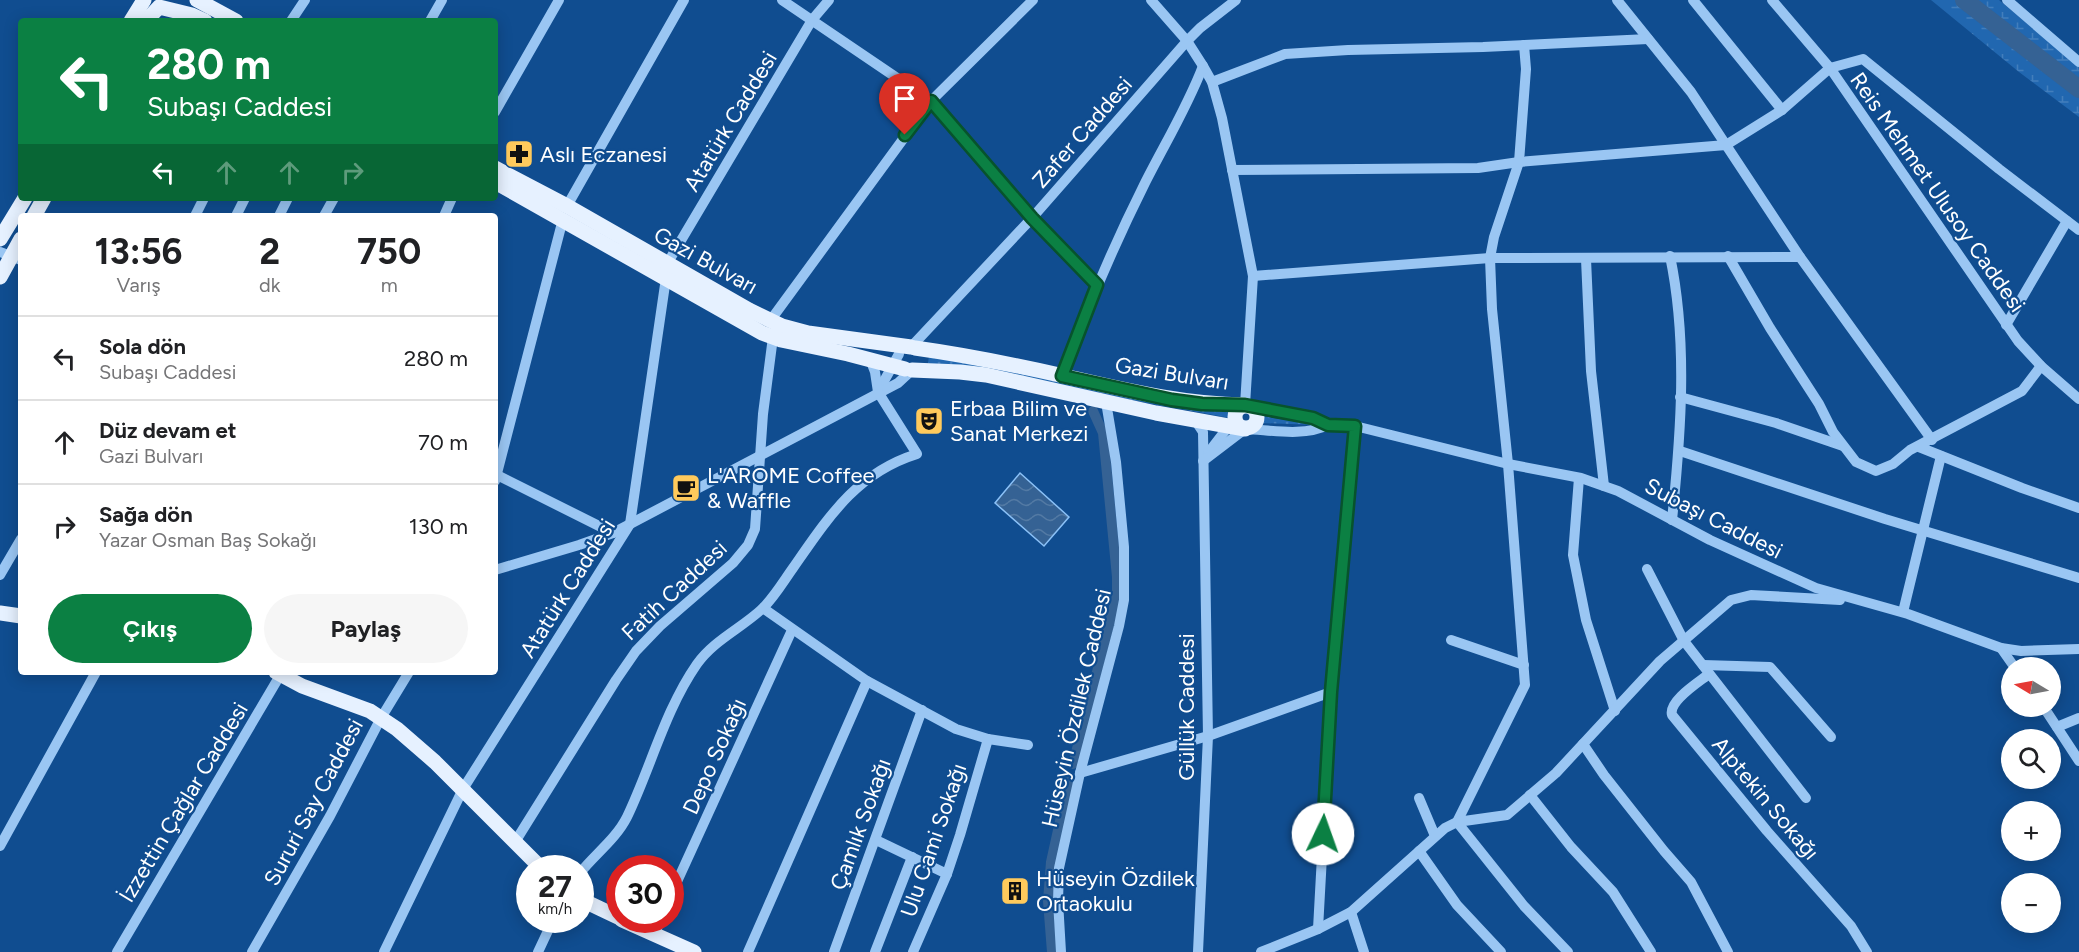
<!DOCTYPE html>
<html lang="tr">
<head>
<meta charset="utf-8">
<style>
  body { margin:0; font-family:Figtree,sans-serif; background:#f6f6f6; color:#202124; height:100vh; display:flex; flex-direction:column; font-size:22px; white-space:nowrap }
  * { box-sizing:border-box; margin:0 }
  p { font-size:20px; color:#757577 }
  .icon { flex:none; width:33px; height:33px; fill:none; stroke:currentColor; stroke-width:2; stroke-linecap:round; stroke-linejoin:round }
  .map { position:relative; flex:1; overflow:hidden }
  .panel { position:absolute; left:18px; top:213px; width:480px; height:462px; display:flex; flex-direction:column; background:#fff; border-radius:6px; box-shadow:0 3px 15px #0003 }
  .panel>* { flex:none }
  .guide { position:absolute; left:18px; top:18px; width:480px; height:183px; border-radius:6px; box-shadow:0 3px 15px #0003; background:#0b8043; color:#fff; overflow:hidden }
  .needle { width:39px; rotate:280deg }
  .tools { position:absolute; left:2001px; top:657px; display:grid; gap:12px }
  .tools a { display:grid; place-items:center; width:60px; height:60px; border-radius:50%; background:#fff; box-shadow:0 3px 15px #0003; font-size:30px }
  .speed { position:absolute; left:516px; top:855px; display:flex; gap:12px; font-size:30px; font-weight:700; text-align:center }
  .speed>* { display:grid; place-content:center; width:78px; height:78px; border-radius:50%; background:#fff; box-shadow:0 3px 15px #0003; line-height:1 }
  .speed small { font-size:15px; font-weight:400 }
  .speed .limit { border:9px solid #d22; background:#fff; color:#111 }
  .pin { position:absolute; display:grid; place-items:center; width:51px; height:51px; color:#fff; margin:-62px -26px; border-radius:50% 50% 50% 0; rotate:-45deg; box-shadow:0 0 6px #0007 }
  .pin .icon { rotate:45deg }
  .me { position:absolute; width:66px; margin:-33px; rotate:3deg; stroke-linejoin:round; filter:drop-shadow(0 0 4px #0008) }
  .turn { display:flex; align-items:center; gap:21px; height:126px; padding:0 30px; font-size:27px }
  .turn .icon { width:78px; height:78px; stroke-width:2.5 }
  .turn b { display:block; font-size:42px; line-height:51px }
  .lanes { display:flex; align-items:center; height:57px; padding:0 30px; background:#0003; justify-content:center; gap:30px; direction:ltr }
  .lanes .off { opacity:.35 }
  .eta { display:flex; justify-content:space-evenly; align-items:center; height:102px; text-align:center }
  .eta b { font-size:36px; font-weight:700; line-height:42px }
  .button { display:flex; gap:12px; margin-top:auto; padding:12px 30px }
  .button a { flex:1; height:69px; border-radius:36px; background:#0b8043; color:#fff; font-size:24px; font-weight:700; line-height:69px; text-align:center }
  .button a+a { background:#f6f6f6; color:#202124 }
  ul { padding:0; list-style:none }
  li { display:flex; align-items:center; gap:18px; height:84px; padding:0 30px; border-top:2px solid #e0e0e0 }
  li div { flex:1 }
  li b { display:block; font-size:22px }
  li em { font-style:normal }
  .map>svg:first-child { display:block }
  .grass { fill:url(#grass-dots) }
  .wetland { fill:url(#wetland-marsh) }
  .water { fill:url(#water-waves); stroke:#8bc1f7; stroke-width:1.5 }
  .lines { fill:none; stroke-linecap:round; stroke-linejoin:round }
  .canal { stroke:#356294; stroke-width:10 }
  .river { stroke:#356294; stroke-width:18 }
  .minor { stroke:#9ac6f3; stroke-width:10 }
  .major { stroke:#e6f1ff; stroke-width:15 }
  .route-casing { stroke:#07532c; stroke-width:15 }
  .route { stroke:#0b8043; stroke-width:10 }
  .labels { text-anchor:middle; stroke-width:4.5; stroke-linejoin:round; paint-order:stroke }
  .street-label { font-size:22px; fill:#fff; stroke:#104d90 }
  .poi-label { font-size:22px; fill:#fff; stroke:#104d90; text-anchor:start }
</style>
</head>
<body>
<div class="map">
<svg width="2079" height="952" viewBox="0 0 2079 952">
  <defs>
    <pattern id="grass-dots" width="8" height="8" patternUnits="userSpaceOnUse" patternTransform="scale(1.5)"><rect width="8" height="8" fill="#2167b0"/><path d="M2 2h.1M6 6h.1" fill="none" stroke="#427ebc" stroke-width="1.8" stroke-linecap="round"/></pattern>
    <pattern id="wetland-marsh" width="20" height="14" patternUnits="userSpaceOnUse" patternTransform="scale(1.5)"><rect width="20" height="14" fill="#2167b0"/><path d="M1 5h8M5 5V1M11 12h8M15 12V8" fill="none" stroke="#427ebc"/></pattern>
    <pattern id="water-waves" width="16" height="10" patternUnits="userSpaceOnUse" patternTransform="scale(1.5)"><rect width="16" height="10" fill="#356294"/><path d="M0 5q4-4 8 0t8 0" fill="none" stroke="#537aa4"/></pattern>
  </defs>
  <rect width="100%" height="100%" fill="#104d90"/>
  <g class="grass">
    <path d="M929,356l301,56v6l-302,-55z"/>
    <path d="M1261,416l57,9 -58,-2z"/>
  </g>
  <path class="wetland" d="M1931,0h68l80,67v50l-60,-45z"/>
  <path class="water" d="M1020,473l49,44 -25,29 -49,-43z"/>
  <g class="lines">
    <g class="canal">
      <path d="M1073,764l44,-169v-18l-14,-144 -10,-22"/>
      <path d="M1052,952l-4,-51 3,-39 18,-82"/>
    </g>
    <path class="river" d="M1964,0l115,89"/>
    <g class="minor">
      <path d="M782,0l149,101 101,117 65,67"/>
      <path d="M1151,0l36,41 16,25 9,16 10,36 31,158 -8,129"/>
      <path d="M1617,0l74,92 109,165 132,183"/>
      <path d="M1693,0l89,110"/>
      <path d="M1772,0l58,68 188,273 23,25 38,33"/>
      <path d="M2007,0l72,62"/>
      <path d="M291,21l14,-21"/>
      <path d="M430,21l12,-21"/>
      <path d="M1524,45l2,24 -7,93 -25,75 -4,21 2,51 16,155 17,221 -68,137 67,84 44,46"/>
      <path d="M1212,82l73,-28 63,-4 135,-3 165,-8"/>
      <path d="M495,112l64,-112"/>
      <path d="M1232,170l246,-2 41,-6 207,-17 56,-35 48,-42 33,-9 136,110 80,61"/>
      <path d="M567,206l117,-206"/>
      <path d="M195,216l9,-18"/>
      <path d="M236,216l9,-18"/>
      <path d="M279,216l9,-18"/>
      <path d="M324,216l10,-18"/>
      <path d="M444,216l8,-18"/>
      <path d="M0,252l21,8"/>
      <path d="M1670,256c18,86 11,177 2,264"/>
      <path d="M1728,256l42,72 49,76 14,28 23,30 20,9 17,-7 17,-14 112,-59 19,-25"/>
      <path d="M1586,259l5,112 13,115"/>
      <path d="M667,264l145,-244 17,-20"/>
      <path d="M1253,276l237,-18 310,-1"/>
      <path d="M770,321l161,-220 102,-101"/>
      <path d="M2006,325l61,-104"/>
      <path d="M911,347l121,-129 155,-177 13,-13 36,-28"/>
      <path d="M1062,376c24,-65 51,-129 82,-191 20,-40 43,-77 59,-119"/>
      <path d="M878,392l21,-38"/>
      <path d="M1680,397l96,26 67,23"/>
      <path d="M1252,407l61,11 15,7 27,1 153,38 73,14 37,13 92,49 106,48 92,26 93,34 20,3 58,-2"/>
      <path d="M1195,420l8,12 5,304 -10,216"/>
      <path d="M1919,447l103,41 57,20"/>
      <path d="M1680,451l205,68 194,59"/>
      <path d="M1208,453l27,-35"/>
      <path d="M1203,461l42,-32c26,1 58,8 83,-4"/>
      <path d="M495,474l118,59"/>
      <path d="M1579,478l-6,77 13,65 29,91"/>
      <path d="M495,481l68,-262"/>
      <path d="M1647,569l37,72 122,157"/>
      <path d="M495,570l84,-25 34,-12 285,-150 14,-13"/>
      <path d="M0,575l21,-36"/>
      <path d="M763,608l104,73 89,48 32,10 40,6"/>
      <path d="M1903,612l38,-156"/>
      <path d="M1451,640l73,25"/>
      <path d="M2001,648l14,20"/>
      <path d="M1703,665l67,2 61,70"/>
      <path d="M1709,674c-10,8 -41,27 -37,41l95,116 84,95 16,26"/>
      <path d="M2043,706l36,55"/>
      <path d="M2057,727l22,-9"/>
      <path d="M1583,744l21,31 60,76 27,31 37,70"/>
      <path d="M1080,773l128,-37 123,-44"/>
      <path d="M1530,795l41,52 42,45 38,60"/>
      <path d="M1419,798l16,38"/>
      <path d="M876,840l71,34"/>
      <path d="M515,842l101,-162 20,-29 24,-25 73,-63 15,-18 7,-16 8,-115 10,-77"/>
      <path d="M0,846l96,-174"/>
      <path d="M1419,851l38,54 44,47"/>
      <path d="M580,873c15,-19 36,-34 47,-56 24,-50 38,-107 70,-153 17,-24 45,-36 66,-56 12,-12 20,-26 30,-40 35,-50 63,-95 124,-114l-39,-62 -3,-20 -5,-13"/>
      <path d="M670,897l122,-267"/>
      <path d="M1351,912l13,40"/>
      <path d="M1318,929l13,-237 24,-266"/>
      <path d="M654,934l7,-14"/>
      <path d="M117,952l165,-280"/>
      <path d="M252,952l78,-136 51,-98 28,-46"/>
      <path d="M384,952l79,-163 167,-265 36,-246"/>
      <path d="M538,952l15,-32"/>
      <path d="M748,952l119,-271"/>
      <path d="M834,952l88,-242"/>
      <path d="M875,952l37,-95"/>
      <path d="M913,952l34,-78 13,-39 28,-96"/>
      <path d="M1061,952l-3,-51 1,-33 21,-95 39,-147 5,-26v-53l-8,-85 -10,-60"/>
      <path d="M1261,952l57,-23 33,-17 94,-84 12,-6 50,-7 49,-42 104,-112 71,-61 20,-5 89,5"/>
    </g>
    <g class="major">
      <path d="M197,0l39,21"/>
      <path d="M131,21l13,-21"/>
      <path d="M146,21l13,-14 33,8 13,6"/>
      <path d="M495,168l72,38 182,104 33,16 26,7 103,14"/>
      <path d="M495,182l267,151 19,7 67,14 57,15"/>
      <path d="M34,216l10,-18"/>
      <path d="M0,239l25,-41"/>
      <path d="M0,277l21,-38"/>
      <path d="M915,348c50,7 100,17 149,28 62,14 117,28 181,29"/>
      <path d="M912,370l48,2 26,3 170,38 89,16"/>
      <circle cx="1246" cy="417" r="11"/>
      <path d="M0,613l21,3"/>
      <path d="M276,672l26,14 68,25 27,18 38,33 106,106"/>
      <path d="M580,899l40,19"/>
      <path d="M622,920l72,32"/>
    </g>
  </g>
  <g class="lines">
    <g class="route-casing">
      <path id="route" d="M905,135l26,-34 101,117 65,67 -35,91 110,24 30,4 43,1 68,13 15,7 27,1 -24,266 -8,142"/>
    </g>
    <use href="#route" class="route"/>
  </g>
  <defs>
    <g id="pharmacy-square" transform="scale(1.5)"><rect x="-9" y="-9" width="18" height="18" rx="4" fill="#ffca5c" stroke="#104d90"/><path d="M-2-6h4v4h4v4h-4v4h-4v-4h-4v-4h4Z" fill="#111"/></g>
    <g id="theatre-square" transform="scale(1.5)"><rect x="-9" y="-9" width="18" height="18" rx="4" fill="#ffca5c" stroke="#104d90"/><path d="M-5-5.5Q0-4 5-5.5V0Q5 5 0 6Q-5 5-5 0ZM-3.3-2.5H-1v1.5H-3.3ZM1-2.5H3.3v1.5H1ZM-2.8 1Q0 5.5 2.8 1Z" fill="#111"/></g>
    <g id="cafe-square" transform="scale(1.5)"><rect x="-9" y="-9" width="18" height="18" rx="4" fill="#ffca5c" stroke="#104d90"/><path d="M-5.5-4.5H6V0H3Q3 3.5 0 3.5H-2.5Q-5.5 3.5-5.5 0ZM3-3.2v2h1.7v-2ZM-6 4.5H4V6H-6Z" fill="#111"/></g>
    <g id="building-square" transform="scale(1.5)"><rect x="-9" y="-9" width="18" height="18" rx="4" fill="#ffca5c" stroke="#104d90"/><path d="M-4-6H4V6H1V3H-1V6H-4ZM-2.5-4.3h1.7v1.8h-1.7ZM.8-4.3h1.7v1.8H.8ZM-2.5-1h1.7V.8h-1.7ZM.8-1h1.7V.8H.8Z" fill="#111"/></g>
  </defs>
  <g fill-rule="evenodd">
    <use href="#pharmacy-square" x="519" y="154"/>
    <use href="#theatre-square" x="929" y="421"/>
    <use href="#cafe-square" x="686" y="488"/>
    <use href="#building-square" x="1015" y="891"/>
  </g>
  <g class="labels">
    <g class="street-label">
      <text transform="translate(730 121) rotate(-59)" y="8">Atatürk Caddesi</text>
      <text transform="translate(1082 132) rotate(-49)" y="8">Zafer Caddesi</text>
      <text transform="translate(1938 192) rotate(55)" y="8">Reis Mehmet Ulusoy Caddesi</text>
      <text transform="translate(706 260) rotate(29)" y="8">Gazi Bulvarı</text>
      <text transform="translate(1172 373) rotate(9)" y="8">Gazi Bulvarı</text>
      <text transform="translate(1714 518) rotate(27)" y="8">Subaşı Caddesi</text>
      <text transform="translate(567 588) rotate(-58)" y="8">Atatürk Caddesi</text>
      <text transform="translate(674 590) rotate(-43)" y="8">Fatih Caddesi</text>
      <text transform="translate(1186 707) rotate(-90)" y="8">Güllük Caddesi</text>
      <text transform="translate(1076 708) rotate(-77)" y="8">Hüseyin Özdilek Caddesi</text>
      <text transform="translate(714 756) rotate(-66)" y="8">Depo Sokağı</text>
      <text transform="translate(1766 798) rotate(50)" y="8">Alptekin Sokağı</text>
      <text transform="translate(183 802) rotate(-59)" y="8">İzzettin Çağlar Caddesi</text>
      <text transform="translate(313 802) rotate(-62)" y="8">Sururi Say Caddesi</text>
      <text transform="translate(860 824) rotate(-70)" y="8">Çamlık Sokağı</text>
      <text transform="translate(933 840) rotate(-71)" y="8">Ulu Cami Sokağı</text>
    </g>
    <g class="poi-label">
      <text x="540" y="162">Aslı Eczanesi</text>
      <text x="950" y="416">Erbaa Bilim ve<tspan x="950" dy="25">Sanat Merkezi</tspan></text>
      <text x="707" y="483">L'AROME Coffee<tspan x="707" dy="25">&amp; Waffle</tspan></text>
      <text x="1036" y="886">Hüseyin Özdilek<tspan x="1036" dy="25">Ortaokulu</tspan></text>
    </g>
  </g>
</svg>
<div class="tools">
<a><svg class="needle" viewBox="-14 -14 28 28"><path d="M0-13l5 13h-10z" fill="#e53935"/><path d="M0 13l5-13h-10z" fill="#757577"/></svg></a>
<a><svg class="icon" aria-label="search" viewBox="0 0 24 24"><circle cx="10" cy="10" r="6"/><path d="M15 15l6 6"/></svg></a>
<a>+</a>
<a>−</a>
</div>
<div class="speed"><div>27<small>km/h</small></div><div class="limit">30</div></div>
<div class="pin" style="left:905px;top:135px;background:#d93025"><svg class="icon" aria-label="arrive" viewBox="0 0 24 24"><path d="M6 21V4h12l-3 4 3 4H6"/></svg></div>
<svg class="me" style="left:1323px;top:834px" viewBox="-20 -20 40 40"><circle r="19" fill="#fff"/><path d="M0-13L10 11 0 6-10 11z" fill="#0b8043"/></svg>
<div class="guide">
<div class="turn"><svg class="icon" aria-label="left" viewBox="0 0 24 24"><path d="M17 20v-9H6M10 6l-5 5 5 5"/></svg><div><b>280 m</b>Subaşı Caddesi</div></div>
<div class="lanes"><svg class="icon" aria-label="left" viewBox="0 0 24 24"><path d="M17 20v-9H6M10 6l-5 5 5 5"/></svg><svg class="icon off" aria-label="ahead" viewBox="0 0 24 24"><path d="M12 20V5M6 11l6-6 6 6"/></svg><svg class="icon off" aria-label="ahead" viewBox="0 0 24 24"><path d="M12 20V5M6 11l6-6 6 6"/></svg><svg class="icon off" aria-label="right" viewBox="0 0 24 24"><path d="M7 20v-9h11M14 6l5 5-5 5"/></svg></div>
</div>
<section class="panel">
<div class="eta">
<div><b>13:56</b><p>Varış</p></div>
<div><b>2</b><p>dk</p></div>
<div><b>750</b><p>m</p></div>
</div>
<ul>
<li><svg class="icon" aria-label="left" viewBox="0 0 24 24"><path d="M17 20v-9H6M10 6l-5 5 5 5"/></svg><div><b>Sola dön</b><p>Subaşı Caddesi</p></div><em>280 m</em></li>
<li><svg class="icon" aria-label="ahead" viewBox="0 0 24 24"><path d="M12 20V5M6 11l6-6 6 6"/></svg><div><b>Düz devam et</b><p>Gazi Bulvarı</p></div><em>70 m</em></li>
<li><svg class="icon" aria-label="right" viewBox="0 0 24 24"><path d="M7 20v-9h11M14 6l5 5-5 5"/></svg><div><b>Sağa dön</b><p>Yazar Osman Baş Sokağı</p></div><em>130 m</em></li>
</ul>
<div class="button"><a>Çıkış</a><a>Paylaş</a></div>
</section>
</div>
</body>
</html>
